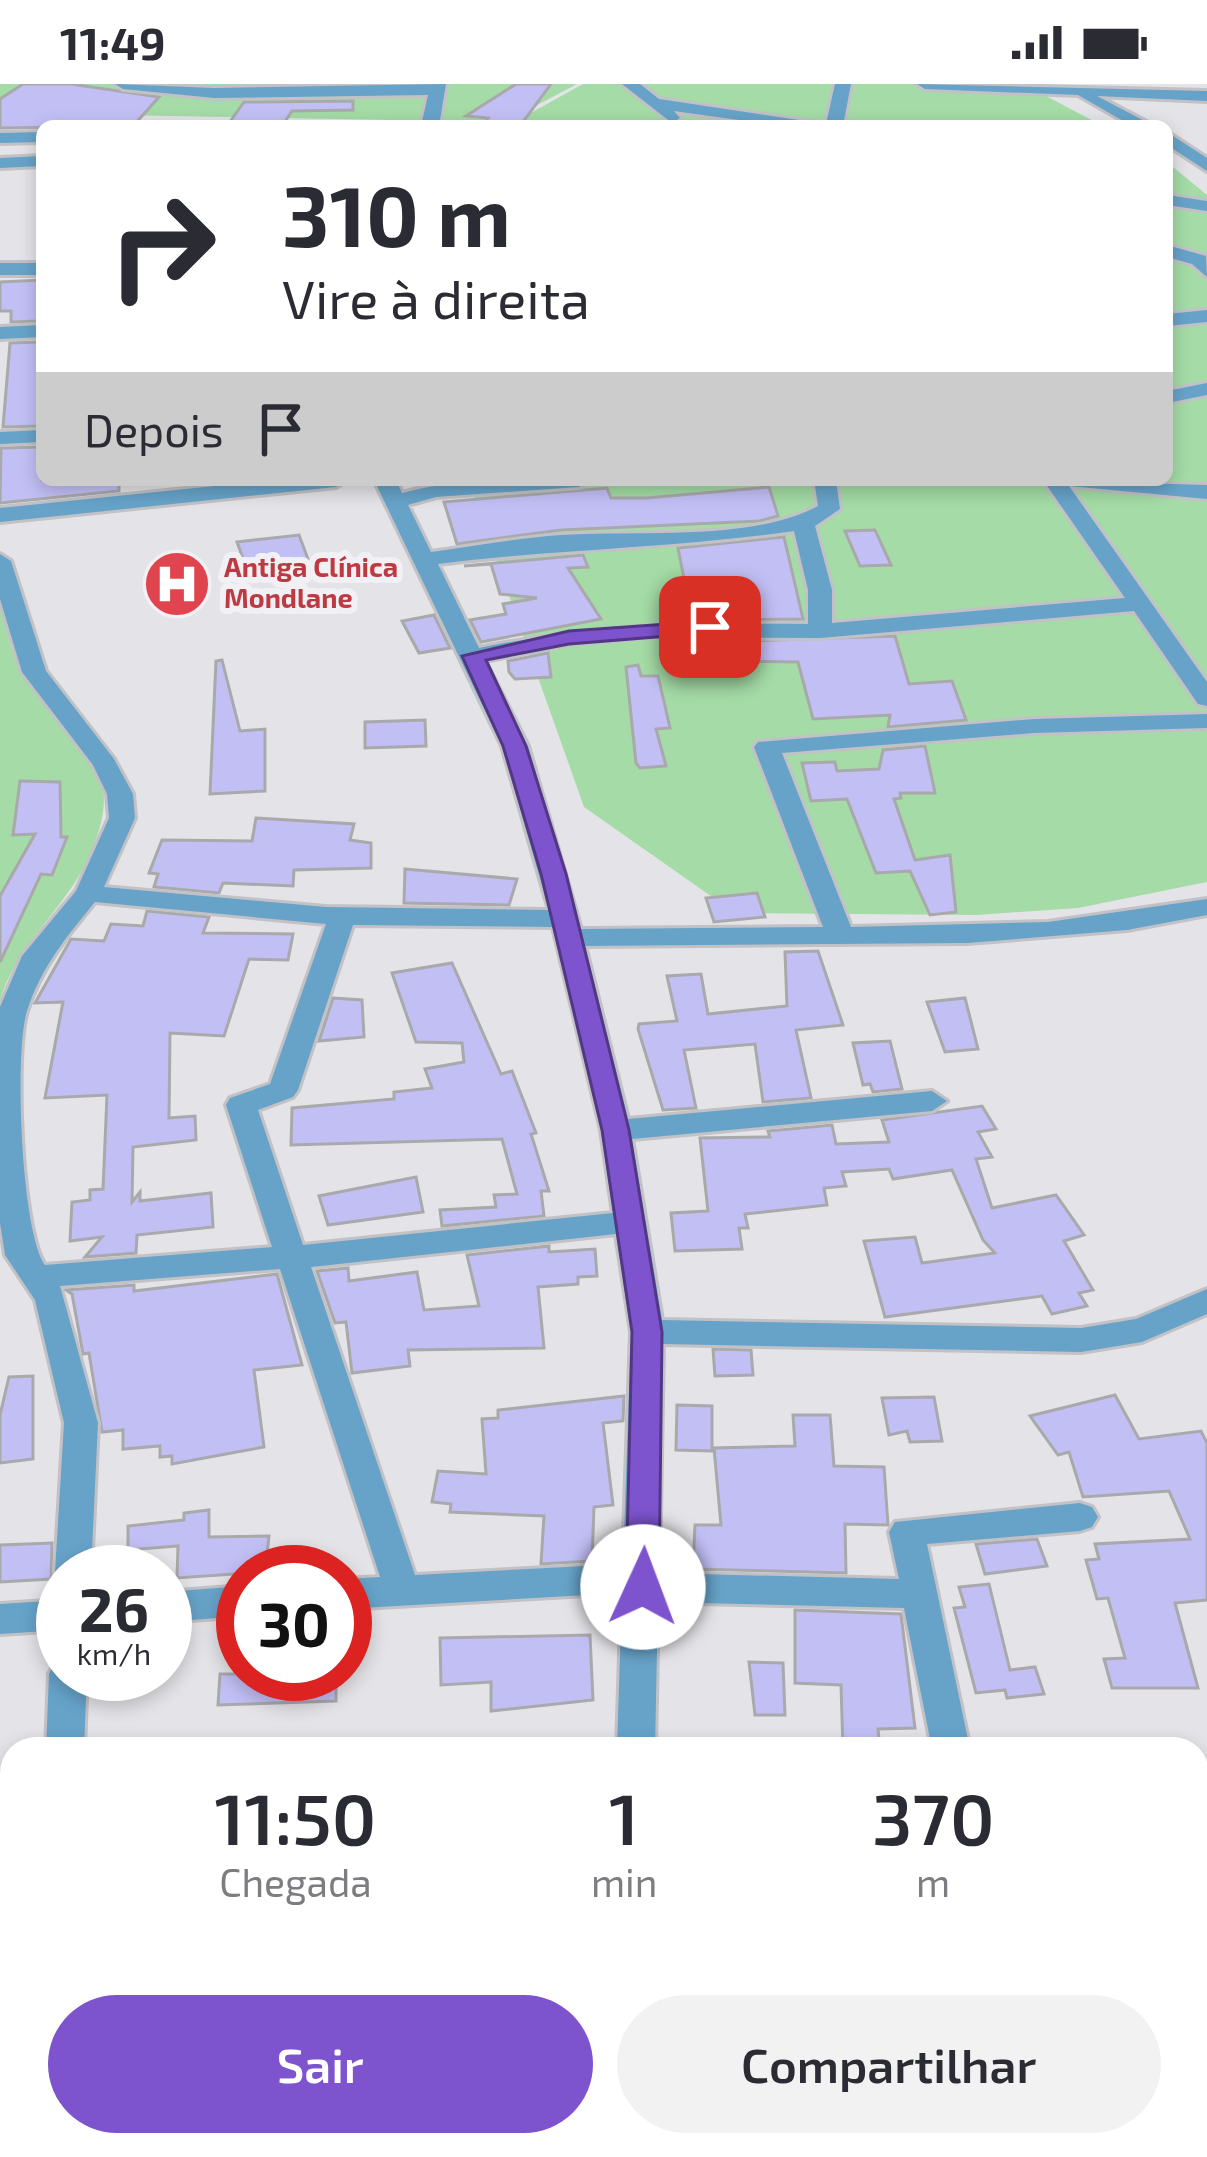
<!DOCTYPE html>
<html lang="pt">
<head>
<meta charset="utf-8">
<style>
  body { margin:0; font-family:"Exo 2",sans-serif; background:#f2f2f3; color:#2b2b33; height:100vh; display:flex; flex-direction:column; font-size:45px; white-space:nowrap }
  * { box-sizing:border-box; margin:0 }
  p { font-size:39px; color:#7c7c81 }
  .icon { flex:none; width:66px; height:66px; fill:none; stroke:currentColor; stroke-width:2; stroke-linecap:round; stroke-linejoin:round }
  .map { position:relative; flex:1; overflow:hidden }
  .panel { position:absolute; left:0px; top:1653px; width:1209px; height:420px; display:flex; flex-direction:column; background:#fff; border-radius:36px 36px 0 0; box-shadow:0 6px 18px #0003 }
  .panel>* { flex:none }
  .top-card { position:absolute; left:36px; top:36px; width:1137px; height:366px; border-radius:18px; box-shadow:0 6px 18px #0003; background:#fff; color:#2b2b33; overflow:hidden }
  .speed { position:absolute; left:36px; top:1461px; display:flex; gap:24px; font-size:60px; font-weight:700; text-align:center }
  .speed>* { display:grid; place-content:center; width:156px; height:156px; border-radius:50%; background:#fff; box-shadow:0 6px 18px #0003; line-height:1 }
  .speed small { font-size:30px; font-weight:400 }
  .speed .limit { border:18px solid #d22; background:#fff; color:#111 }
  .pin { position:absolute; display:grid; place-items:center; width:102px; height:102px; color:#fff; margin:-51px; border-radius:24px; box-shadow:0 6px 18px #0006 }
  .me { position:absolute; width:132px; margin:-66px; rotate:2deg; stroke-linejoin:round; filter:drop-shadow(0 0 9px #0008) }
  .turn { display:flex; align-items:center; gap:42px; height:252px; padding:0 48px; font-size:54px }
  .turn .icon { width:156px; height:156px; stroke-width:2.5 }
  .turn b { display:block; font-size:84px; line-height:102px }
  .then { display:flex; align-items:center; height:114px; padding:0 48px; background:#0003; gap:24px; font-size:45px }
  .eta { display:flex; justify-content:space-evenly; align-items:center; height:204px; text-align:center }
  .eta b { font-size:72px; font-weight:600; line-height:84px }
  .cta { display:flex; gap:24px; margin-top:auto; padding:24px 48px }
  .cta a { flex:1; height:138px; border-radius:72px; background:#7e54ce; color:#fff; font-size:48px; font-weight:600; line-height:138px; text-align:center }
  .cta a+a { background:#f2f2f3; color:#2b2b33 }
  .status { display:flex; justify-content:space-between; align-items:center; height:84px; padding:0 60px; background:#fff; direction:ltr }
  .status svg { height:33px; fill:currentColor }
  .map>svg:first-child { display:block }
  .green { fill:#a4dba6 }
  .building { fill:#c2bff5; stroke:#a9a9ac; stroke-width:3 }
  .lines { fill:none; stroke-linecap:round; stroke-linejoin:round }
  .minor-casing { stroke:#c2c2c6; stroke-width:6 }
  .minor { fill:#67a3c9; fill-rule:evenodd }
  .route { fill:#7e54ce; stroke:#523786; stroke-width:3 }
  .labels { text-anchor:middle; stroke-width:12; stroke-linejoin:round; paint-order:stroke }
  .far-health-label { font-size:27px; font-weight:bold; fill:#be3a42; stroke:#f1f1f5; text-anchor:start }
</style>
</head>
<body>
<div class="status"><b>11:49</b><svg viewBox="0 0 49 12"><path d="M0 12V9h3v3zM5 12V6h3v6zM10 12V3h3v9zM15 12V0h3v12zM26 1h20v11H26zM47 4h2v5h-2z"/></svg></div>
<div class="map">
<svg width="1207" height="2073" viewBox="0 0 1207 2073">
  <rect width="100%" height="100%" fill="#e4e4e8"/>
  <g class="green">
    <path d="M0,0h577l-72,38 -505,-9z"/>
    <path d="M583,0h440l80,42h-596z"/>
    <path d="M1167,78l40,33v687l-129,26 -102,7 -241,-2 -151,-106 -116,-327h699z"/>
    <path d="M0,517c6,22 10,51 21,70 44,77 116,84 66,190 -24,50 -72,85 -87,140z"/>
  </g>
  <g class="building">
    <path d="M23,0h48l88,13 -26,29 -133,2v-29z"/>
    <path d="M516,0h35l-31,42 -36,-2 4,-6 -22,-2z"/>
    <path d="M353,17v9l-61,1 -8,12 -57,3 17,-24z"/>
    <path d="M42,196l-2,41 -29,1v-11h-11v-29z"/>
    <path d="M40,258l2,84 -39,1 7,-84z"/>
    <path d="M42,363v33h77v11l-119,12 1,-55z"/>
    <path d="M769,403l9,29 -19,5 -198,9 -104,14 -13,-42 163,-14 4,10h36z"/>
    <path d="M875,446l16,35 -31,1 -15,-35z"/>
    <path d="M299,451l12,32 -61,11 -13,-36z"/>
    <path d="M784,453l19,82 -89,1 -3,-12 -21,1 -12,-61z"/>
    <path d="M583,471l5,12 -20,1 33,51 -120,23 -11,-22 36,-6 -3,-10 34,-6 -37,-4 -9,-30 -27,2z"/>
    <path d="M434,531l16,33 -31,5 -17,-32z"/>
    <path d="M895,552l14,48 43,-3 14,39 -78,7 2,-12 -77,4 -15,-57 -75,-1 -1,-19z"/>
    <path d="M548,569l3,24 -36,2 -6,-7 -1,-11z"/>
    <path d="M222,576l18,71 25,-2v62l-55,3 6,-133z"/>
    <path d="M638,581l3,11h17l12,52 -14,1 10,37 -26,2 -4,-5 -10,-96z"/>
    <path d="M425,636l1,26 -61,2v-26z"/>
    <path d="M925,662l10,47h-35l1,5 -7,1 21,61 35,-5 6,57 -26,3 -20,-44 -34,2 -29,-74 -36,2 -9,-38 33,-1 2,9 42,-2 4,-19z"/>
    <path d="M20,697l40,1 1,55h6l-15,38 -11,-1 -41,88v-66l35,-62 -22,1z"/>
    <path d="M256,734l98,6 -4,16 21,3v25l-77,2 -1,16 -70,-3 -4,10 -65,-6 4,-13 -9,-1 13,-33 90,1z"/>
    <path d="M405,785l112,10 -8,26 -105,-2z"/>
    <path d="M757,809l8,24 -51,5 -8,-24z"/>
    <path d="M147,827l62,6 -6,16 90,1 -5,26 -39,-1 -25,77 -54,-3 -1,85 26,-2 1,24 -63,7 -1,55 8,-10v9l71,-8 2,34 -76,8 -1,18 -51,4 17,-20 -32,4 2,-39 18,-2v-10l13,-1 4,-94 -62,3 18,-96 -28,1 36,-64 33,2 7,-17 32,2z"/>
    <path d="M818,867l25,74 -47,5 15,68 -48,4 -8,-58 -71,6 12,58 -33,2 -25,-81 1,-5 38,-3 -10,-45 34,-2 7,40 79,-8 -2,-54z"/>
    <path d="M452,879l49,111 11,-3 24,62 -5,1 18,57h-8l3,25 -102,10 -2,-16 56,-3 -2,-12 23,-1 -15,-55 -211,6 1,-37 102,-9v-7l38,-4 -7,-19 39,-7 -2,-19 -46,-1 -24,-69z"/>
    <path d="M333,914l29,2 2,37 -45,4z"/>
    <path d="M965,914l13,51 -33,3 -18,-50z"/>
    <path d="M890,957l12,48 -29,3 -3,-8 -7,1 -10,-42z"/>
    <path d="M982,1022l14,23 -18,3 14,25 -16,2 16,49 64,-13 28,40 -20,6 29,49 -14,3 8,13 -35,8 -10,-18 -157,21 -21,-76 51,-4 7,26 73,-10 -12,-13 -31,-70 -59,9 -4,-10 -47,3 4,14 -22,2 3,17 -82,9 3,14h-9l3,21 -67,2 -4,-38 37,-2 -8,-73 70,-1 -2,-6 64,-6 4,19 53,-2 -7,-22z"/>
    <path d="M416,1093l7,35 -95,13 -9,-29z"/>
    <path d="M549,1162v6l46,-3 2,27 -19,1v7l-40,3 6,61 -136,2 2,16 -58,7 -6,-51 -11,1 -18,-52 31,-3 1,13 68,-9 7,38 55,-4 -12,-51z"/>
    <path d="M277,1190l25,91 -48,5 10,77 -92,17v-8l-12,1v-11l-37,3v-19l-21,2 -13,-79 -6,1 -11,-60 -6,-4 68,-5v6z"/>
    <path d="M713,1265l38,1 2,25 -38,1z"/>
    <path d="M33,1292v83l-33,4v-48l9,-38z"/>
    <path d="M1115,1311l24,44 62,-8 6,12v157l-32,3 23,85h-86l-8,-29 21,-1 -17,-60 -11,1 -11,-39 13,-1 -4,-15 95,-5 -21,-48 -86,6 -14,-45 -11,3 -28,-39z"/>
    <path d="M624,1312l-1,25 -20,2 10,82 -19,2 -2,54 -51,3 3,-48 -94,-4 1,-8 -19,-2 6,-31 48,3 -4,-55 16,-1v-8z"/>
    <path d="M934,1313l8,44 -32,1 -3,-11 -18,4 -7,-37z"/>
    <path d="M677,1321l35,1v45l-36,-1z"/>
    <path d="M793,1331h37l4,51 50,1 4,58 -43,-1 1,49 -153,-4 2,-44h26l-7,-77 81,-2z"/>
    <path d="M209,1426v27l60,-1 -4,36 -88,6 1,-32 -50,4v-24l56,-6v-7z"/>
    <path d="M1037,1455l10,27 -62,8 -9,-30z"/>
    <path d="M52,1459l-1,36 -51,3v-37z"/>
    <path d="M989,1500l21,86 25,-3 9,27 -37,4 -2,-8 -29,3 -22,-85 11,-1 -6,-20z"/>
    <path d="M795,1526l106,4 14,114 -37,1 2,20h-37l-2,-64 -46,-2z"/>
    <path d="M590,1551l3,65 -102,11v-29l-50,3 -1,-47z"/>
    <path d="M749,1578l34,1 2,52h-30z"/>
    <path d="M220,1590h116v27l-118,4z"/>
  </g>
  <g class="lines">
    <g class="minor-casing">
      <g id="minor">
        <path d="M115,0l99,4 232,-4 -7,42h-18l7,-31 -214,3 -91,-9z"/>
        <path d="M622,0h18l19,15 167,25 9,-40h16l-8,42h-62l-107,-15 6,7 -8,5z"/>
        <path d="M917,0l290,7v10l-110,-5 57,30h-22l-54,-31 -153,-6z"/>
        <path d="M42,48v10l-42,1v-10z"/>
        <path d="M1167,48l40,26v13l-40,-26z"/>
        <path d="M42,72v10l-42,2v-10z"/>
        <path d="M1167,111l40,6v10l-40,-6z"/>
        <path d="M1167,161l39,11 1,21 -15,-13 -25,-7z"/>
        <rect x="0" y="179" width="42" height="12"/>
        <path d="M1207,226v12l-40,4v-12z"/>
        <path d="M42,241v12l-42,2v-12z"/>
        <path d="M1207,299v12l-40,8v-12z"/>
        <path d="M42,346v12l-42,2v-12z"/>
        <path d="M273,396h74l-11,7 -336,35v-14z"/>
        <path d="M374,396h22l6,13c61,-17 125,-13 188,-13l-11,7 -143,10 -28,8 23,47c43,-6 87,-14 130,-17 75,-5 190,7 257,-29l-4,-26h22l4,29 -25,17 17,64v33l293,-25 -82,-118 164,5v14l-138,-13 138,196v24l-9,-2 -64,-93 -314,27 -173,-1 -78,7 -84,17 43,85 53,183 242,-2 -69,-180 4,-5 276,-23 173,-5v14l-173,5 -252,20 69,174 197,-5 159,-23v16l-80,15 -159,13 -383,3 43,173 304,-28 15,10 -15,10 -300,28 30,181 419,8 55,-9 71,-30v25l-65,28 -61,10 -418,-8 -4,229 240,6 -10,-47 6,-10 185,-19 12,4 6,10 -6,10 -12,4 -153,13 43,205h-38l-28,-141 -246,-6 -3,147h-38l5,-156 -277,16v-30l35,-2 -100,-308 -220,17 38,137 -7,149h-28v11l-8,-11 9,-149 -29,-123 -30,-45 -5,-32v-216l22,-51 54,-65 33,-73 -2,-24 -14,-29 -71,-93 -22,-73v-45l11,7 35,110 68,88 19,35 2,24 -31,69 222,20 223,3 -47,-164zM794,447l14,59v34c-119,-1 -211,0 -329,24l-41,-84c118,-15 237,-16 356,-33zM95,818l231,22 -56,160 -40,14 -4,7 46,142 -227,18c-24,-34 -31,-213 -18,-254 14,-44 40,-75 68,-109zM353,841l200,2 48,203 12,83 -310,32 -45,-135 35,-13 5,-7zM616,1150l15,98 -8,232 -208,11 -104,-308z"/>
        <path d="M243,1502v30l-78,6v-30z"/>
        <path d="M63,1516v30l-63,4v-30z"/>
        <path d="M63,1576v14h24l-3,75h-38l3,-75 6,-11z"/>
        <path d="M0,1948l12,1v40l-12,-1z"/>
        <path d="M19,2061h44l-4,12h-44z"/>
        <rect x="599" y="2061" width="44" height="12"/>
        <path d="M1036,2061h44l4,12h-44z"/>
      </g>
    </g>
    <use href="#minor" class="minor"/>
  </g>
  <path class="route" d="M710,537l7,2v9l-148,12 -83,16 40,86 40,128 63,256 33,202 -3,255 -5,10h-23l-5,-10 6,-255 -30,-202 -61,-256 -38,-128 -41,-90 107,-25z"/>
  <defs>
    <g id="hospital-disc" transform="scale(3.45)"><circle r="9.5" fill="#e0444e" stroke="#f1f1f5"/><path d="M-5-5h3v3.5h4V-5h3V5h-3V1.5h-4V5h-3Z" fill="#fff"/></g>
  </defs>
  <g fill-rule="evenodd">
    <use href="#hospital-disc" x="177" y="500"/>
  </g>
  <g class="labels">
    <g class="far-health-label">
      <text x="224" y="493">Antiga Clínica<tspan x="224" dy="31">Mondlane</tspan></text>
    </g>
  </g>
</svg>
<div class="speed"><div>26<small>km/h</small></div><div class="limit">30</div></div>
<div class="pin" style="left:710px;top:543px;background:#d93025"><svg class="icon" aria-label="arrive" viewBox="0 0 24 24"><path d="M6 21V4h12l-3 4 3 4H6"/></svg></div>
<svg class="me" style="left:643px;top:1503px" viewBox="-20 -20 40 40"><circle r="19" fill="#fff"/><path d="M0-13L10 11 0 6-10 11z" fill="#7e54ce"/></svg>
<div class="top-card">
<div class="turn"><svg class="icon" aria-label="right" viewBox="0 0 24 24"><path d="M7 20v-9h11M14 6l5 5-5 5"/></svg><div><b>310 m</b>Vire à direita</div></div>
<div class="then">Depois<svg class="icon" aria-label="arrive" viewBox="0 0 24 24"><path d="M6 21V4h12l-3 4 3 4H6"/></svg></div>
</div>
<section class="panel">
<div class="eta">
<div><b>11:50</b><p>Chegada</p></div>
<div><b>1</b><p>min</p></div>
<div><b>370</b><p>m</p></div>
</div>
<div class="cta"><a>Sair</a><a>Compartilhar</a></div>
</section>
</div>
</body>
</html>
